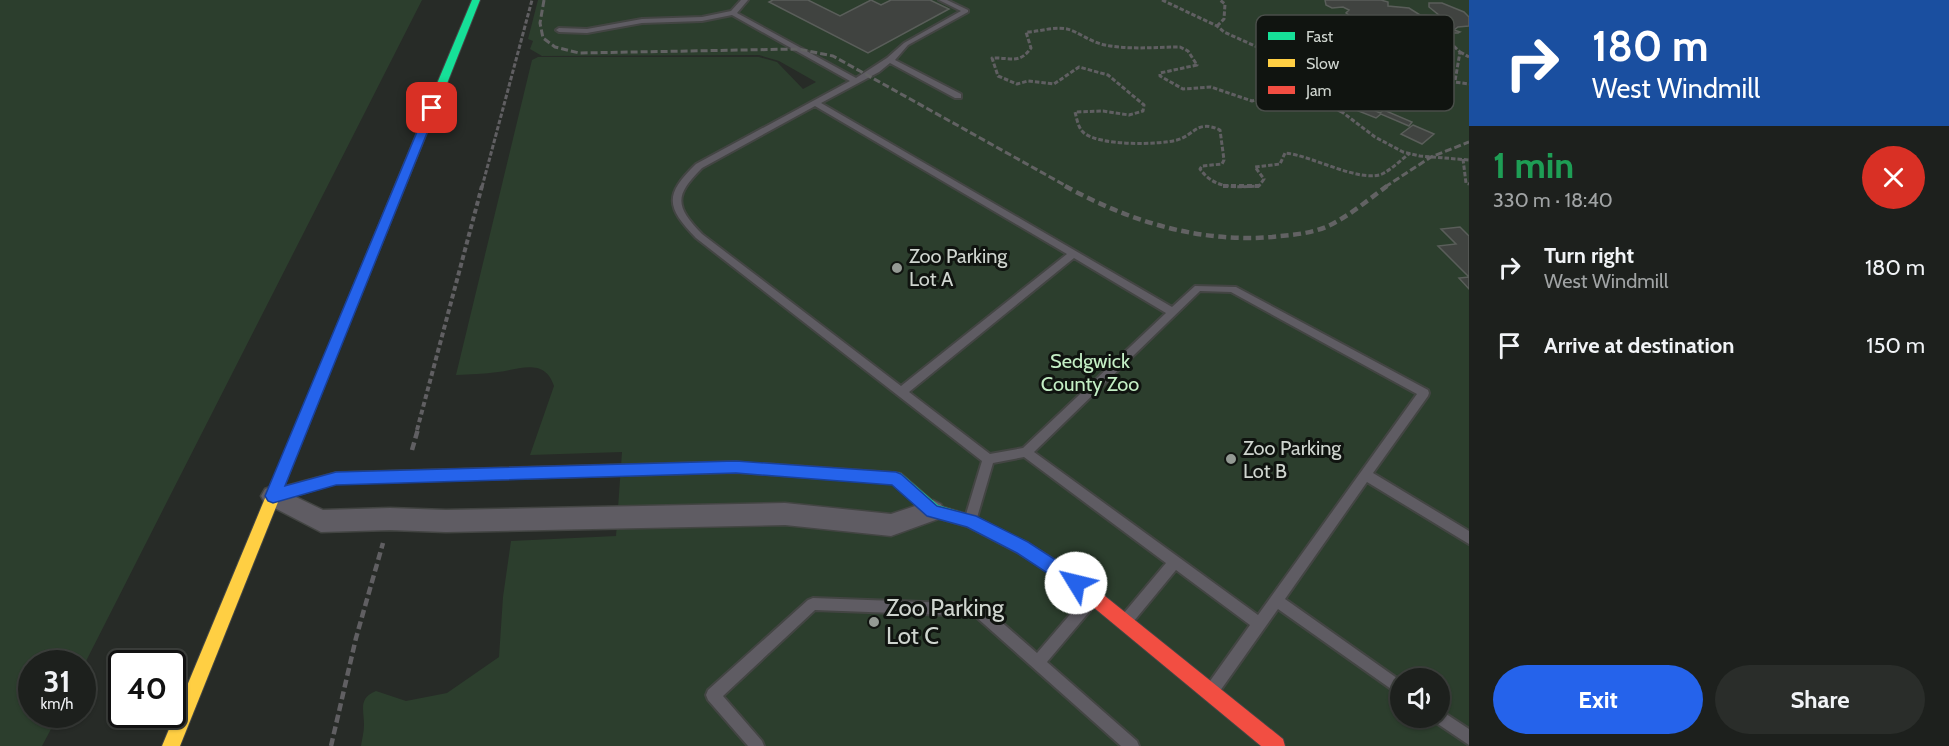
<!DOCTYPE html>
<html lang="en">
<head>
<meta charset="utf-8">
<style>
  body { margin:0; font-family:Cabin,sans-serif; background:#2a2d2a; color:#f1f3f6; height:100vh; display:flex; flex-direction:column; font-size:22px; white-space:nowrap }
  * { box-sizing:border-box; margin:0 }
  p { font-size:20px; color:#a0a3a4 }
  .icon { flex:none; width:33px; height:33px; fill:none; stroke:currentColor; stroke-width:2; stroke-linecap:round; stroke-linejoin:round }
  .map { position:relative; flex:1; overflow:hidden }
  .details { display:flex; flex-direction:column; background:#1d201d; width:480px }
  .details>* { flex:none }
  .hud { background:#1a4fa0; color:#fff; overflow:hidden }
  .buttons { position:absolute; left:1390px; top:668px; display:grid; gap:12px }
  .buttons a { display:grid; place-items:center; width:60px; height:60px; border-radius:50%; background:#1d201d; box-shadow:0 2px 4px #0004,0 0 0 2px #3b3e3b; font-size:30px }
  .speed { position:absolute; left:18px; top:650px; display:flex; gap:12px; font-size:30px; font-weight:700; text-align:center }
  .speed>* { display:grid; place-content:center; width:78px; height:78px; border-radius:50%; background:#1d201d; box-shadow:0 2px 4px #0004,0 0 0 2px #3b3e3b; line-height:1 }
  .speed small { font-size:15px; font-weight:400 }
  .speed .limit { border:3px solid #111; border-radius:9px; background:#fff; color:#111 }
  .pin { position:absolute; display:grid; place-items:center; width:51px; height:51px; color:#fff; margin:-26px; border-radius:12px; box-shadow:0 3px 9px #0006 }
  .me { position:absolute; width:66px; margin:-33px; rotate:306deg; stroke-linejoin:round; filter:drop-shadow(0 0 4px #0008) }
  .turn { display:flex; align-items:center; gap:21px; height:126px; padding:0 24px; font-size:27px }
  .turn .icon { width:78px; height:78px; stroke-width:2.5 }
  .turn b { display:block; font-size:42px; line-height:51px }
  .round { display:grid; place-items:center; flex:none; width:63px; height:63px; border-radius:32px; background:#2a2d2a }
  .overview { display:flex; align-items:center; justify-content:space-between; height:102px; padding:0 24px }
  h1 { font-size:36px; font-weight:700; line-height:45px; color:#1e9e55 }
  .cta { display:flex; gap:12px; margin-top:auto; padding:12px 24px }
  .cta a { flex:1; height:69px; border-radius:36px; background:#2563eb; color:#fff; font-size:24px; font-weight:700; line-height:69px; text-align:center }
  .cta a+a { background:#2a2d2a; color:#f1f3f6 }
  ul { padding:0; list-style:none }
  li { display:flex; align-items:center; gap:18px; height:78px; padding:0 24px }
  li div { flex:1 }
  li b { display:block; font-size:22px }
  li em { font-style:normal }
  main { display:flex; flex:1; min-height:0 }
  .map>svg:first-child { display:block }
  .green { fill:#2c3e2d; fill-rule:evenodd }
  .building { fill:#404340; stroke:#5a5e5a; stroke-width:1.5 }
  .lines { fill:none; stroke-linecap:round; stroke-linejoin:round }
  .lane-casing { stroke:#434543; stroke-width:4 }
  .street-casing { stroke:#434543; stroke-width:3 }
  .fast-casing { stroke:#434543; stroke-width:2 }
  .slow-casing { stroke:#434543; stroke-width:2 }
  .jam-casing { stroke:#434543; stroke-width:2 }
  .path-far2 { stroke:#605f62; stroke-width:3; stroke-dasharray:4.5 2; stroke-linecap:butt }
  .path-far1 { stroke:#605f62; stroke-width:4; stroke-dasharray:5 3; stroke-linecap:butt }
  .path { stroke:#605f62; stroke-width:4.5; stroke-dasharray:8 4; stroke-linecap:butt }
  .lane { fill:#5f5c63; fill-rule:evenodd }
  .street { fill:#5f5c63; fill-rule:evenodd }
  .fast { fill:#16e098; fill-rule:evenodd }
  .slow { fill:#ffcf43; fill-rule:evenodd }
  .jam { fill:#f24e42; fill-rule:evenodd }
  .rail-far1 { stroke:#626263; stroke-width:3; stroke-dasharray:7 3; stroke-linecap:butt }
  .rail { stroke:#626263; stroke-width:4.5; stroke-dasharray:8 4.5; stroke-linecap:butt }
  .route { fill:#2563eb; stroke:#184099; stroke-width:1.5 }
  .poi-dot { fill:#949a94; stroke:#101410; stroke-width:2 }
  .labels { text-anchor:middle; stroke-width:6; stroke-linejoin:round; paint-order:stroke }
  .poi-label { font-size:20px; fill:#cfd5cf; stroke:#101410; text-anchor:start }
  .park-label { font-size:20px; fill:#c4efc5; stroke:#101410 }
  .near-poi-label { font-size:24px; fill:#cfd5cf; stroke:#101410; text-anchor:start }
  .key { fill:#101410; stroke:#494e49; stroke-width:1.5 }
  .key-label { font-size:16px; fill:#cfd5cf }
</style>
</head>
<body>
<main>
<div class="map">
<svg width="1469" height="746" viewBox="0 0 1469 746">
  <rect width="100%" height="100%" fill="#272b27"/>
  <g class="green">
    <path d="M0,0h422l-339,667 -1,-4h-50v51h27l-17,32h-42z"/>
    <path d="M538,0h931v746h-1108c1,-7 3,-14 3,-21 0,-15 -6,-27 12,-34l30,10 41,-8 52,-36 4,-60 8,-56 105,-5 6,-84 -92,3 24,-69c-9,-28 -34,-17 -56,-14 -14,2 -28,2 -42,3l76,-315 6,-3h221l18,5 26,27 13,-7 -37,-21 -20,-6 -217,1 -12,-7 3,-8 -5,-2zM1401,678h39v39h-39z"/>
  </g>
  <g class="building">
    <path d="M773,0h35l32,16 31,-16 10,5 10,-5h39l19,9 -81,44 -99,-51z"/>
    <path d="M1325,0h56l7,2v4l21,2 11,7 20,1 -11,-9v-4h13l22,9 5,5v9l-11,1 -4,3 6,2 -2,1h-10l-13,-9 -35,1 -31,-8 -7,3 -10,-3 -6,-4 3,-3 -6,-3 -11,1 -6,-3z"/>
    <path d="M1362,105l18,8 4,-3 28,12 -3,4 -28,-12 -5,4 -20,-8z"/>
    <path d="M1413,125l21,9 -12,10 -21,-10z"/>
    <path d="M1460,227l9,9v53l-10,-11 10,-1 -31,-31 18,-2 -15,-15z"/>
  </g>
  <g class="lines">
    <g class="lane-casing">
      <g id="lane">
        <path d="M741,0h7l-11,13 119,65 31,-20 17,-15 57,-32 -22,-11h8l21,10v2l-60,33 -13,15 66,34v4h-6l-65,-35 -11,9 -58,31 351,204 23,-21 41,1 192,103 1,3 -1,3 -55,77 96,58v13l-102,-62 -82,117 116,82v15l-123,-87 -58,82 -5,2 -5,-2 -2,-5 2,-5 40,-56 -74,-55 -42,51 -5,2 -5,-2 -2,-4 2,-4 42,-50 -142,-106 -31,6 -17,58 -2,4 -4,1 -4,-1 -2,-4 18,-60 -286,-223c-30,-31 -32,-43 0,-74l154,-83 -118,-66 -30,6 -60,2 -55,10 -28,-1 -3,-2 3,-2 28,1 55,-10 60,-2 29,-6zM815,106l252,148 -166,132 -199,-152c-27,-28 -28,-38 0,-66zM1074,258l92,55 -143,135 -33,6 -81,-62zM1200,291l31,1 186,102 -159,221 -224,-163z"/>
        <path d="M1090,595l5,2 1,4 -1,4 -48,57 90,79 2,5h-18l-146,-130 -160,-6 -92,86 39,45 2,5h-16l-40,-46 -2,-5 2,-5 100,-90 5,-2 165,6 5,2 54,47 48,-56z"/>
        <path d="M1440,710l29,19v16l-34,-23 -2,-5h7z"/>
      </g>
    </g>
    <g class="street-casing">
      <path id="street" d="M273,486l50,24 67,-2 56,2 339,-7 106,11 42,-14 8,4 4,7 -4,7 -50,18 -106,-11 -339,7 -56,-2 -69,2 -56,-29 -4,-7 4,-7z"/>
    </g>
    <g class="fast-casing">
      <g id="fast">
        <path d="M472,0h8l-34,86 -8,2 -2,-2z"/>
        <path d="M765,463l131,9 5,1 37,32 37,11 54,27 46,29 2,5 -2,5 -6,3 -6,-3 -46,-29 -50,-26 -39,-11 -35,-32 -128,-9 -5,-2 -2,-4 2,-4z"/>
      </g>
    </g>
    <g class="slow-casing">
      <path id="slow" d="M348,308l6,5 -174,433h-18l180,-433z"/>
    </g>
    <g class="jam-casing">
      <g id="jam">
        <path d="M441,83l5,3 -92,227 -2,3h-8l-2,-3 94,-227z"/>
        <path d="M736,461l34,4 2,4 -2,4 -5,2 -29,-2 -400,11 -63,19 -5,-2 -3,-5 3,-5 5,-2 63,-17z"/>
        <path d="M1069,569l6,3 208,167 2,7h-24l-198,-164 -2,-5 2,-5z"/>
      </g>
    </g>
    <g class="path-far2">
      <path d="M1162,0l55,26 7,6 84,38 36,8 51,6 37,-5 37,5"/>
      <path d="M1430,24l30,28 -5,29"/>
      <path d="M1217,26l7,-7 1,-15 -5,-4"/>
      <path d="M1460,52l9,5"/>
      <path d="M1344,78l9,25 -11,9 33,25 28,15 17,4 49,4"/>
      <path d="M1342,112l-33,-14h-46l-11,3 -41,-14 -28,2 -23,-13v-3l37,-8 -9,-14 -8,-4c-24,0 -52,3 -75,-2 -15,-3 -28,-14 -38,-16 -14,-3 -27,3 -41,3l5,16c-12,17 -22,9 -39,10l6,18 19,8 11,-3 26,3 25,-17 29,8 36,30 -1,6 -14,4 -26,-4 -28,1c2,7 3,16 9,21 16,13 74,12 93,7 17,-4 19,-21 43,-10l4,30 -2,4 -20,2 -2,3c15,21 36,18 59,17l5,-7 -9,-12 25,-3 5,-11c26,2 78,32 99,20 9,-5 18,-14 26,-20"/>
      <path d="M1463,159l3,24 3,1"/>
      <path d="M482,187l50,-187"/>
    </g>
    <g class="path-far1">
      <path d="M1223,186h36"/>
      <path d="M417,430l65,-244"/>
    </g>
    <g class="path">
      <path d="M412,450l6,-21"/>
      <path d="M331,746l25,-108 27,-95"/>
    </g>
    <use href="#lane" class="lane"/>
    <use href="#street" class="street"/>
    <use href="#fast" class="fast"/>
    <use href="#slow" class="slow"/>
    <use href="#jam" class="jam"/>
    <g class="rail-far1">
      <path d="M544,0l-4,23 3,15 12,9 24,6 219,-4 35,7 235,131"/>
      <path d="M1385,187l46,-30 38,-15"/>
    </g>
    <path class="rail" d="M1065,186c64,35 133,57 207,51 18,-2 37,-3 54,-10 22,-10 42,-27 61,-41"/>
  </g>
  <path class="route" d="M432,105l5,3 -152,378 51,-14 400,-11 160,11 5,2 36,32 39,10 52,26 54,35 2,6 -2,5 -6,3 -6,-3 -53,-35 -50,-26 -40,-11 -35,-31 -156,-12 -400,12 -63,18 -5,-2 -3,-5 162,-388z"/>
  <g class="poi-dot">
    <circle cx="897" cy="268" r="6"/>
    <circle cx="1231" cy="459" r="6"/>
    <circle cx="874" cy="622" r="6"/>
  </g>
  <g class="labels">
    <g class="poi-label">
      <text x="909" y="263">Zoo Parking<tspan x="909" dy="23">Lot A</tspan></text>
      <text x="1243" y="455">Zoo Parking<tspan x="1243" dy="23">Lot B</tspan></text>
    </g>
    <g class="park-label">
      <text x="1090" y="368">Sedgwick<tspan x="1090" dy="23">County Zoo</tspan></text>
    </g>
    <g class="near-poi-label">
      <text x="886" y="616">Zoo Parking<tspan x="886" dy="28">Lot C</tspan></text>
    </g>
  </g>
  <rect x="1256" y="15" width="198" height="96" rx="9" class="key"/>
  <rect x="1268" y="32" width="27" height="8" fill="#16e098"/>
  <rect x="1268" y="59" width="27" height="8" fill="#ffcf43"/>
  <rect x="1268" y="86" width="27" height="8" fill="#f24e42"/>
  <g class="key-label">
    <text x="1306" y="42">Fast</text>
    <text x="1306" y="69">Slow</text>
    <text x="1306" y="96">Jam</text>
  </g>
</svg>
<div class="buttons">
<a><svg class="icon" aria-label="sound" viewBox="0 0 24 24"><path d="M4 9h4l5-4v14l-5-4H4zM17 9q2 3 0 6"/></svg></a>
</div>
<div class="speed"><div>31<small>km/h</small></div><div class="limit">40</div></div>
<div class="pin" style="left:432px;top:108px;background:#d93025"><svg class="icon" aria-label="arrive" viewBox="0 0 24 24"><path d="M6 21V4h12l-3 4 3 4H6"/></svg></div>
<svg class="me" style="left:1076px;top:583px" viewBox="-20 -20 40 40"><circle r="19" fill="#fff"/><path d="M0-13L10 11 0 6-10 11z" fill="#2563eb"/></svg>
</div>
<section class="details">
<div class="hud">
<div class="turn"><svg class="icon" aria-label="right" viewBox="0 0 24 24"><path d="M7 20v-9h11M14 6l5 5-5 5"/></svg><div><b>180 m</b>West Windmill</div></div>
</div>
<div class="overview"><div><h1>1 min</h1><p>330 m · 18:40</p></div><a class="round" style="background:#d93025;color:#fff"><svg class="icon" aria-label="close" viewBox="0 0 24 24"><path d="M6 6l12 12M18 6L6 18"/></svg></a></div>
<ul>
<li><svg class="icon" aria-label="right" viewBox="0 0 24 24"><path d="M7 20v-9h11M14 6l5 5-5 5"/></svg><div><b>Turn right</b><p>West Windmill</p></div><em>180 m</em></li>
<li><svg class="icon" aria-label="arrive" viewBox="0 0 24 24"><path d="M6 21V4h12l-3 4 3 4H6"/></svg><div><b>Arrive at destination</b></div><em>150 m</em></li>
</ul>
<div class="cta"><a>Exit</a><a>Share</a></div>
</section>
</main>
</body>
</html>
